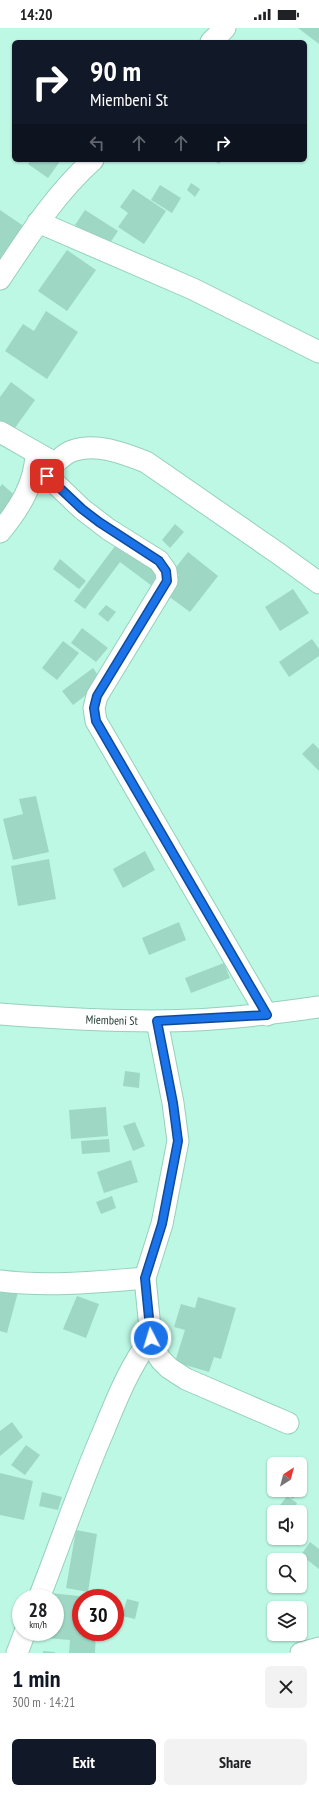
<!DOCTYPE html>
<html lang="en">
<head>
<meta charset="utf-8">
<style>
  body { margin:0; font-family:"PT Sans Narrow",sans-serif; background:#f2f2f2; color:#202124; height:100vh; display:flex; flex-direction:column; font-size:15px; white-space:nowrap }
  * { box-sizing:border-box; margin:0 }
  p { font-size:13px; color:#757577 }
  .icon { flex:none; width:22px; height:22px; fill:none; stroke:currentColor; stroke-width:2; stroke-linecap:round; stroke-linejoin:round }
  .map { position:relative; height:1625px; overflow:hidden }
  .sheet { display:flex; flex-direction:column; background:#fff; flex:1 }
  .sheet>* { flex:none }
  .guide { position:absolute; left:12px; top:12px; width:295px; height:122px; border-radius:6px; box-shadow:0 1px 3px #0004; background:#111827; color:#fff; overflow:hidden }
  .needle { width:26px; rotate:36deg }
  .buttons { position:absolute; left:267px; top:1429px; display:grid; gap:8px }
  .buttons a { display:grid; place-items:center; width:40px; height:40px; border-radius:6px; background:#fff; box-shadow:0 1px 3px #0004; font-size:20px }
  .speed { position:absolute; left:12px; top:1561px; display:flex; gap:8px; font-size:20px; font-weight:700; text-align:center }
  .speed>* { display:grid; place-content:center; width:52px; height:52px; border-radius:50%; background:#fff; box-shadow:0 1px 3px #0004; line-height:1 }
  .speed small { font-size:10px; font-weight:400 }
  .speed .limit { border:6px solid #d22; background:#fff; color:#111 }
  .pin { position:absolute; display:grid; place-items:center; width:34px; height:34px; color:#fff; margin:-17px; border-radius:8px; box-shadow:0 2px 6px #0006 }
  .me { position:absolute; width:44px; margin:-22px; rotate:355deg; stroke-linejoin:round; filter:drop-shadow(0 0 3px #0008) }
  .turn { display:flex; align-items:center; gap:14px; height:84px; padding:0 12px; font-size:18px }
  .turn .icon { width:52px; height:52px; stroke-width:2.5 }
  .turn b { display:block; font-size:28px; line-height:34px }
  .lanes { display:flex; align-items:center; height:38px; padding:0 12px; background:#0003; justify-content:center; gap:20px; direction:ltr }
  .lanes .off { opacity:.35 }
  .round { display:grid; place-items:center; flex:none; width:42px; height:42px; border-radius:6px; background:#f2f2f2 }
  .summary { display:flex; align-items:center; justify-content:space-between; height:68px; padding:0 12px }
  h1 { font-size:24px; font-weight:700; line-height:30px; color:#111827 }
  .button { display:flex; gap:8px; margin-top:auto; padding:8px 12px }
  .button a { flex:1; height:46px; border-radius:6px; background:#111827; color:#fff; font-size:16px; font-weight:700; line-height:46px; text-align:center }
  .button a+a { background:#f2f2f2; color:#202124 }
  .status { display:flex; justify-content:space-between; align-items:center; height:28px; padding:0 20px; background:#fff; direction:ltr }
  .status svg { height:11px; fill:currentColor }
  .map>svg:first-child { display:block }
  .building { fill:#9ed8c5 }
  .lines { fill:none; stroke-linecap:round; stroke-linejoin:round }
  .street-casing { stroke:#96d0bd; stroke-width:23 }
  .street { stroke:#fff; stroke-width:21 }
  .route-casing { stroke:#114b97; stroke-width:10 }
  .route { stroke:#1a73e8; stroke-width:7 }
  .labels { text-anchor:middle; stroke-width:4; stroke-linejoin:round; paint-order:stroke }
  .street-label { font-size:12px; fill:#233b34; stroke:#e6fdf4 }
</style>
</head>
<body>
<div class="status"><b>14:20</b><svg viewBox="0 0 49 12"><path d="M0 12V9h3v3zM5 12V6h3v6zM10 12V3h3v9zM15 12V0h3v12zM26 1h20v11H26zM47 4h2v5h-2z"/></svg></div>
<div class="map">
<svg width="319" height="1625" viewBox="0 0 319 1625">
  <rect width="100%" height="100%" fill="#bdf8e4"/>
  <g class="building">
    <path d="M298,0h21v16z"/>
    <path d="M31,132h30l-13,18 -20,-14z"/>
    <path d="M213,132h9l-3,4z"/>
    <path d="M191,155l9,6 -5,8 -8,-7z"/>
    <path d="M160,157l21,13 -9,15 -21,-13z"/>
    <path d="M133,161l33,22 -22,33 -26,-17 10,-14 -8,-6z"/>
    <path d="M0,182l28,19 -28,37z"/>
    <path d="M85,182l33,21 -10,15 -33,-21z"/>
    <path d="M67,222l29,20 -29,41 -29,-20z"/>
    <path d="M46,283l32,21 -31,47 -42,-28 18,-27 11,7z"/>
    <path d="M11,354l24,18 -23,32 -12,-9v-26z"/>
    <path d="M2,456l16,14 -18,23v-34z"/>
    <path d="M175,496l9,8 -14,16 -8,-8z"/>
    <path d="M118,514l43,33 -9,11 -32,-24 -35,47 -11,-8z"/>
    <path d="M188,524l30,24 -28,36 -26,-19 15,-18 -6,-4z"/>
    <path d="M60,531l26,22 -7,8 -26,-20z"/>
    <path d="M293,561l16,24 -29,18 -15,-24z"/>
    <path d="M106,577l10,7 -8,10 -10,-8z"/>
    <path d="M82,600l26,20 -12,14 -25,-19z"/>
    <path d="M312,611l7,10v7l-30,21 -10,-15z"/>
    <path d="M63,613l16,12 -22,27 -15,-12z"/>
    <path d="M93,640l10,14 -30,23 -11,-14z"/>
    <path d="M313,715l6,6v22l-17,-17z"/>
    <path d="M36,768l13,56 -36,8 -10,-41 20,-5 -4,-15z"/>
    <path d="M145,823l10,19 -32,18 -10,-19z"/>
    <path d="M49,831l7,40 -38,7 -7,-40z"/>
    <path d="M179,894l7,18 -37,15 -7,-17z"/>
    <path d="M224,935l6,15 -39,15 -6,-15z"/>
    <path d="M125,1043l15,2 -1,15 -16,-2z"/>
    <path d="M106,1079l2,29 -37,3 -2,-29z"/>
    <path d="M135,1094l10,24 -12,5 -10,-25z"/>
    <path d="M109,1111l1,13 -28,2 -1,-13z"/>
    <path d="M131,1132l7,22 -34,11 -7,-21z"/>
    <path d="M112,1168l4,12 -15,6 -5,-12z"/>
    <path d="M0,1259l18,5 -11,41 -7,-2z"/>
    <path d="M77,1268l22,8 -13,34 -23,-9z"/>
    <path d="M198,1269l38,11 -15,51 -7,-2 -5,15 -34,-10 10,-32 -11,-3 7,-23 14,4z"/>
    <path d="M12,1394l11,15 -23,19v-25z"/>
    <path d="M26,1417l14,10 -15,20 -14,-10z"/>
    <path d="M0,1445l33,8 -9,39 -24,-5z"/>
    <path d="M274,1449v10l-5,-4z"/>
    <path d="M280,1462h17l2,1 -6,8z"/>
    <path d="M42,1464l20,5 -4,13 -19,-4z"/>
    <path d="M287,1468l10,7 -6,9h-16z"/>
    <path d="M76,1502l21,4 -9,58 -22,-4z"/>
    <path d="M310,1514l9,7v20l-18,-14z"/>
    <path d="M50,1565l29,3 -1,19h3v17h15l-1,21h-26l1,-13 -25,-2v-6h10v-34h-6z"/>
    <path d="M127,1571l12,3 -4,17 -13,-3z"/>
    <path d="M43,1623l12,1v1h-12z"/>
  </g>
  <g class="lines">
    <g class="street-casing">
      <g id="street">
        <path d="M211,14l14,-14"/>
        <path d="M38,194l155,67 126,63"/>
        <path d="M0,251c28,-42 55,-85 93,-119"/>
        <path d="M0,404l51,29 5,1c5,-4 10,-9 16,-11 23,-9 51,2 74,11l133,92 40,29"/>
        <path d="M36,437l46,44 26,20 51,32 7,10 1,10 -70,115 -3,12 2,13 171,294"/>
        <path d="M0,504c19,-23 35,-48 36,-78"/>
        <path id="s1" d="M0,986c52,4 103,7 155,7 55,0 110,-6 164,-14"/>
        <path d="M157,993l16,82 5,38 -16,83 -17,54 6,60 4,13 6,9 8,8 17,11 102,44"/>
        <path d="M0,1253c48,6 97,1 145,-3"/>
        <path d="M39,1570c22,-56 41,-113 65,-168 13,-32 26,-64 47,-92"/>
        <path d="M17,1625l8,-21"/>
        <path d="M301,1625l18,-5"/>
      </g>
    </g>
    <use href="#street" class="street"/>
  </g>
  <g class="lines">
    <g class="route-casing">
      <path id="route" d="M47,448l35,33 17,13 60,39 7,10 1,10 -70,115 -3,12 2,13 171,294 -110,6 16,82 5,38 -16,83 -17,54 6,60"/>
    </g>
    <use href="#route" class="route"/>
  </g>
  <g class="labels">
    <g class="street-label">
      <text dy="4" stroke="none"><textPath href="#s1" startOffset="112">Miembeni St</textPath></text>
    </g>
  </g>
</svg>
<div class="buttons">
<a><svg class="needle" viewBox="-14 -14 28 28"><path d="M0-13l5 13h-10z" fill="#e53935"/><path d="M0 13l5-13h-10z" fill="#757577"/></svg></a>
<a><svg class="icon" aria-label="sound" viewBox="0 0 24 24"><path d="M4 9h4l5-4v14l-5-4H4zM17 9q2 3 0 6"/></svg></a>
<a><svg class="icon" aria-label="search" viewBox="0 0 24 24"><circle cx="10" cy="10" r="6"/><path d="M15 15l6 6"/></svg></a>
<a><svg class="icon" aria-label="layers" viewBox="0 0 24 24"><path d="M12 4l9 5-9 5-9-5zM3 14l9 5 9-5"/></svg></a>
</div>
<div class="speed"><div>28<small>km/h</small></div><div class="limit">30</div></div>
<div class="pin" style="left:47px;top:448px;background:#d93025"><svg class="icon" aria-label="arrive" viewBox="0 0 24 24"><path d="M6 21V4h12l-3 4 3 4H6"/></svg></div>
<svg class="me" style="left:151px;top:1310px" viewBox="-20 -20 40 40"><circle r="17" fill="#1a73e8" stroke="#fff" stroke-width="3"/><path d="M0-11L8 9 0 5-8 9z" fill="#fff"/></svg>
<div class="guide">
<div class="turn"><svg class="icon" aria-label="right" viewBox="0 0 24 24"><path d="M7 20v-9h11M14 6l5 5-5 5"/></svg><div><b>90 m</b>Miembeni St</div></div>
<div class="lanes"><svg class="icon off" aria-label="left" viewBox="0 0 24 24"><path d="M17 20v-9H6M10 6l-5 5 5 5"/></svg><svg class="icon off" aria-label="ahead" viewBox="0 0 24 24"><path d="M12 20V5M6 11l6-6 6 6"/></svg><svg class="icon off" aria-label="ahead" viewBox="0 0 24 24"><path d="M12 20V5M6 11l6-6 6 6"/></svg><svg class="icon" aria-label="right" viewBox="0 0 24 24"><path d="M7 20v-9h11M14 6l5 5-5 5"/></svg></div>
</div>
</div>
<section class="sheet">
<div class="summary"><div><h1>1 min</h1><p>300 m · 14:21</p></div><a class="round"><svg class="icon" aria-label="close" viewBox="0 0 24 24"><path d="M6 6l12 12M18 6L6 18"/></svg></a></div>
<div class="button"><a>Exit</a><a>Share</a></div>
</section>
</body>
</html>
